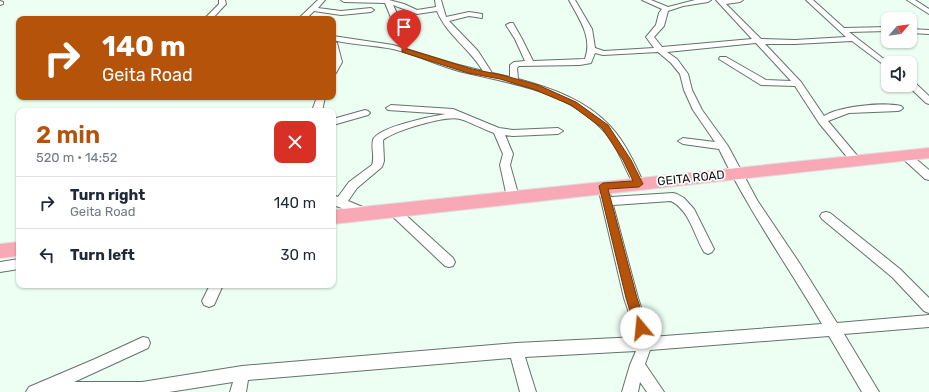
<!DOCTYPE html>
<html lang="en">
<head>
<meta charset="utf-8">
<style>
  body { margin:0; font-family:Rubik,sans-serif; background:#f2f2f3; color:#1f2937; height:100vh; display:flex; flex-direction:column; font-size:15px; white-space:nowrap }
  * { box-sizing:border-box; margin:0 }
  p { font-size:13px; color:#747a83 }
  .icon { flex:none; width:22px; height:22px; fill:none; stroke:currentColor; stroke-width:2; stroke-linecap:round; stroke-linejoin:round }
  .map { position:relative; flex:1; overflow:hidden }
  .sheet { position:absolute; left:16px; top:108px; width:320px; height:180px; display:flex; flex-direction:column; background:#fff; border-radius:8px; box-shadow:0 1px 3px #0004 }
  .sheet>* { flex:none }
  .banner { position:absolute; left:16px; top:16px; width:320px; height:84px; border-radius:8px; box-shadow:0 1px 3px #0004; background:#b45309; color:#fff; overflow:hidden }
  .needle { width:26px; rotate:62deg }
  .tools { position:absolute; left:881px; top:12px; display:grid; gap:8px }
  .tools a { display:grid; place-items:center; width:36px; height:36px; border-radius:8px; background:#fff; box-shadow:0 1px 3px #0004; font-size:20px }
  .pin { position:absolute; display:grid; place-items:center; width:34px; height:34px; color:#fff; margin:-41px -17px; border-radius:50% 50% 50% 0; rotate:-45deg; box-shadow:0 0 4px #0007 }
  .pin .icon { rotate:45deg }
  .me { position:absolute; width:44px; margin:-22px; rotate:343deg; stroke-linejoin:round; filter:drop-shadow(0 0 3px #0008) }
  .turn { display:flex; align-items:center; gap:14px; height:84px; padding:0 20px; font-size:18px }
  .turn .icon { width:52px; height:52px; stroke-width:2.5 }
  .turn b { display:block; font-size:28px; line-height:34px }
  .round { display:grid; place-items:center; flex:none; width:42px; height:42px; border-radius:8px; background:#f2f2f3 }
  .headline { display:flex; align-items:center; justify-content:space-between; height:68px; padding:0 20px }
  h1 { font-size:24px; font-weight:600; line-height:30px; color:#b45309 }
  ul { padding:0; list-style:none }
  li { display:flex; align-items:center; gap:12px; height:52px; padding:0 20px; border-top:1px solid #e0e1e3 }
  li div { flex:1 }
  li b { display:block; font-size:15px }
  li em { font-style:normal }
  .map>svg:first-child { display:block }
  .lines { fill:none; stroke-linecap:round; stroke-linejoin:round }
  .minor-casing { stroke:#64736a; stroke-width:2 }
  .highway-casing { stroke:#dddedd; stroke-width:2 }
  .minor { fill:#fff; fill-rule:evenodd }
  .highway { fill:#f9a8b5; fill-rule:evenodd }
  .route { fill:#b45309; stroke:#753606 }
  .labels { text-anchor:middle; stroke-width:3.5; stroke-linejoin:round; paint-order:stroke }
  .street-label { font-size:12px; fill:#0c110e; stroke:#fff }
</style>
</head>
<body>
<div class="map">
<svg width="929" height="392" viewBox="0 0 929 392">
  <rect width="100%" height="100%" fill="#edfef3"/>
  <g class="lines">
    <g class="minor-casing">
      <g id="minor">
        <path d="M219,0h6l1,4 -14,15h-8l15,-15z"/>
        <path d="M318,0h7l-7,8 23,3 30,-3 3,2 -3,2 -30,3 -27,-4 -8,8h-8z"/>
        <path d="M341,0h48l15,4 13,6 19,-3 -1,-7h6l5,17 23,-5 13,2v4l-13,-2 -20,5 29,30 14,22 18,4v-12l4,-3 11,-1 -10,-22 -9,-14 4,-2h3l9,16 11,22 52,-2c8,-22 -6,-40 -16,-59h6l17,29 3,19 9,3 50,-3 -8,-11 10,-12 3,-12 3,-4 -20,-9h9l17,7 27,-7h16l-3,2 -25,4 -15,5 -4,15 -10,11 8,10 90,-8 -36,-39h27l-3,2 -14,2 35,35 34,1 51,-3 -40,-37h7l31,28 44,-1v4l-39,1 40,31h-1v5l-36,-27 -57,3h-30l36,38 23,34c16,-10 60,-14 77,-10l2,2 -2,2 -3,1 -49,2 -21,8 32,38 1,2 -1,2h-8l-33,-40 -24,-37 -34,-1 -42,-26 1,-2h6l40,23 25,1 -35,-38 -89,9 10,7 11,15 4,16 10,20 26,36 29,54 43,64 37,59 92,-8v12l-85,7 35,58h-17l-33,-56 -179,14 -5,14 19,28h-17l-7,-10 -2,10h-16l8,-27 6,-14 -111,6 11,35h-16l-9,-34 -263,22 -2,12h-16l3,-10 -64,10h-143l3,-5 66,-28 48,-22 5,1 2,5 -2,5 -74,34h68l100,-16 274,-23 121,-6 -13,-39 -26,-111 1,-3h8l4,13 62,-4 4,1 7,4 10,11 20,40 -2,3 -4,2 -4,-2c-10,-17 -14,-41 -33,-51l-58,4 25,93 13,39 171,-13c-34,-58 -74,-114 -103,-175l-36,-5 -5,-3 5,-3 32,4 -22,-32 -9,-20 -4,-16 -9,-11 -13,-11 -55,3 -8,-2 -4,10 -11,2 -61,1 -2,2 1,11c33,9 68,21 92,47 15,16 25,38 34,58l-1,3h-8c-11,-19 -17,-42 -33,-58 -38,-40 -92,-45 -143,-58 -22,-6 -44,-17 -66,-22 -20,-4 -40,-4 -60,-9v-4l60,9 62,19 28,7c-13,-22 -37,-37 -46,-60l-20,3 -24,-9 7,15 -4,2 -4,-2 -7,-17 -41,-1z"/>
        <path d="M907,0h8l14,9v5z"/>
        <path d="M0,1l3,1v2l-3,1z"/>
        <path d="M217,17h49l4,2h-54z"/>
        <path d="M910,29l19,1v4l-19,-1z"/>
        <path d="M333,41l4,2 5,19 -6,11h-3z"/>
        <path d="M910,80l3,1 16,15v8l-3,-1 -19,-18h3z"/>
        <path d="M317,97h8l-3,14h-10z"/>
        <path d="M391,105l62,4 46,19 14,2 45,-2 5,3 -5,3 -45,2 -8,-1 8,19 -3,11 9,32 -2,3h-8l-2,-3 -7,-32 3,-11 -9,-21c-12,-4 -23,-11 -34,-14 -14,-4 -66,12 -77,21l1,21 -2,6 -25,21 -9,13 22,9 2,3 -2,3 -4,1 -30,-11 -3,-3v-8l5,2 11,-15 23,-17c3,-8 -1,-17 1,-25 4,-13 60,-24 73,-26l-58,-4 -2,-2z"/>
        <path d="M365,110l3,1 2,2 -2,2 -35,10v-6z"/>
        <path d="M905,152l4,1 20,17v10l-4,-1 -24,-22 -1,-2z"/>
        <path d="M394,207l4,1 55,50 2,4 -2,4 -4,1 -4,-1 -55,-52 -2,-3 2,-3z"/>
        <path d="M826,212l4,1 70,56 29,29v15l-5,-2 -32,-34 -70,-58 -2,-3 2,-3z"/>
        <path d="M19,259v10l-19,3v-10z"/>
        <path d="M210,285h13l-9,20 -5,2 -5,-2 -2,-4z"/>
      </g>
    </g>
    <g class="highway-casing">
      <g id="highway">
        <path d="M929,148v10l-596,66v-14z"/>
        <path d="M19,242v14l-19,2v-14z"/>
      </g>
    </g>
    <use href="#minor" class="minor"/>
    <use href="#highway" class="highway"/>
  </g>
  <path class="route" d="M402,49h5l65,20 30,6 36,10 38,17 32,23 23,35 12,24 -4,3 -31,2 29,109 10,30 -2,4 -4,1 -4,-1 -2,-4 -9,-30 -27,-112 4,-3 30,-2 -10,-21 -21,-32 -31,-23 -38,-16 -33,-10 -32,-6 -66,-21z"/>
  <g class="labels">
    <g class="street-label">
      <text transform="translate(691 178) rotate(-6)" y="4">GEITA ROAD</text>
    </g>
  </g>
</svg>
<div class="tools">
<a><svg class="needle" viewBox="-14 -14 28 28"><path d="M0-13l5 13h-10z" fill="#e53935"/><path d="M0 13l5-13h-10z" fill="#747a83"/></svg></a>
<a><svg class="icon" aria-label="sound" viewBox="0 0 24 24"><path d="M4 9h4l5-4v14l-5-4H4zM17 9q2 3 0 6"/></svg></a>
</div>
<div class="pin" style="left:404px;top:51px;background:#d93025"><svg class="icon" aria-label="arrive" viewBox="0 0 24 24"><path d="M6 21V4h12l-3 4 3 4H6"/></svg></div>
<svg class="me" style="left:641px;top:328px" viewBox="-20 -20 40 40"><circle r="19" fill="#fff"/><path d="M0-13L10 11 0 6-10 11z" fill="#b45309"/></svg>
<div class="banner">
<div class="turn"><svg class="icon" aria-label="right" viewBox="0 0 24 24"><path d="M7 20v-9h11M14 6l5 5-5 5"/></svg><div><b>140 m</b>Geita Road</div></div>
</div>
<section class="sheet">
<div class="headline"><div><h1>2 min</h1><p>520 m · 14:52</p></div><a class="round" style="background:#d93025;color:#fff"><svg class="icon" aria-label="close" viewBox="0 0 24 24"><path d="M6 6l12 12M18 6L6 18"/></svg></a></div>
<ul>
<li><svg class="icon" aria-label="right" viewBox="0 0 24 24"><path d="M7 20v-9h11M14 6l5 5-5 5"/></svg><div><b>Turn right</b><p>Geita Road</p></div><em>140 m</em></li>
<li><svg class="icon" aria-label="left" viewBox="0 0 24 24"><path d="M17 20v-9H6M10 6l-5 5 5 5"/></svg><div><b>Turn left</b></div><em>30 m</em></li>
</ul>
</section>
</div>
</body>
</html>
